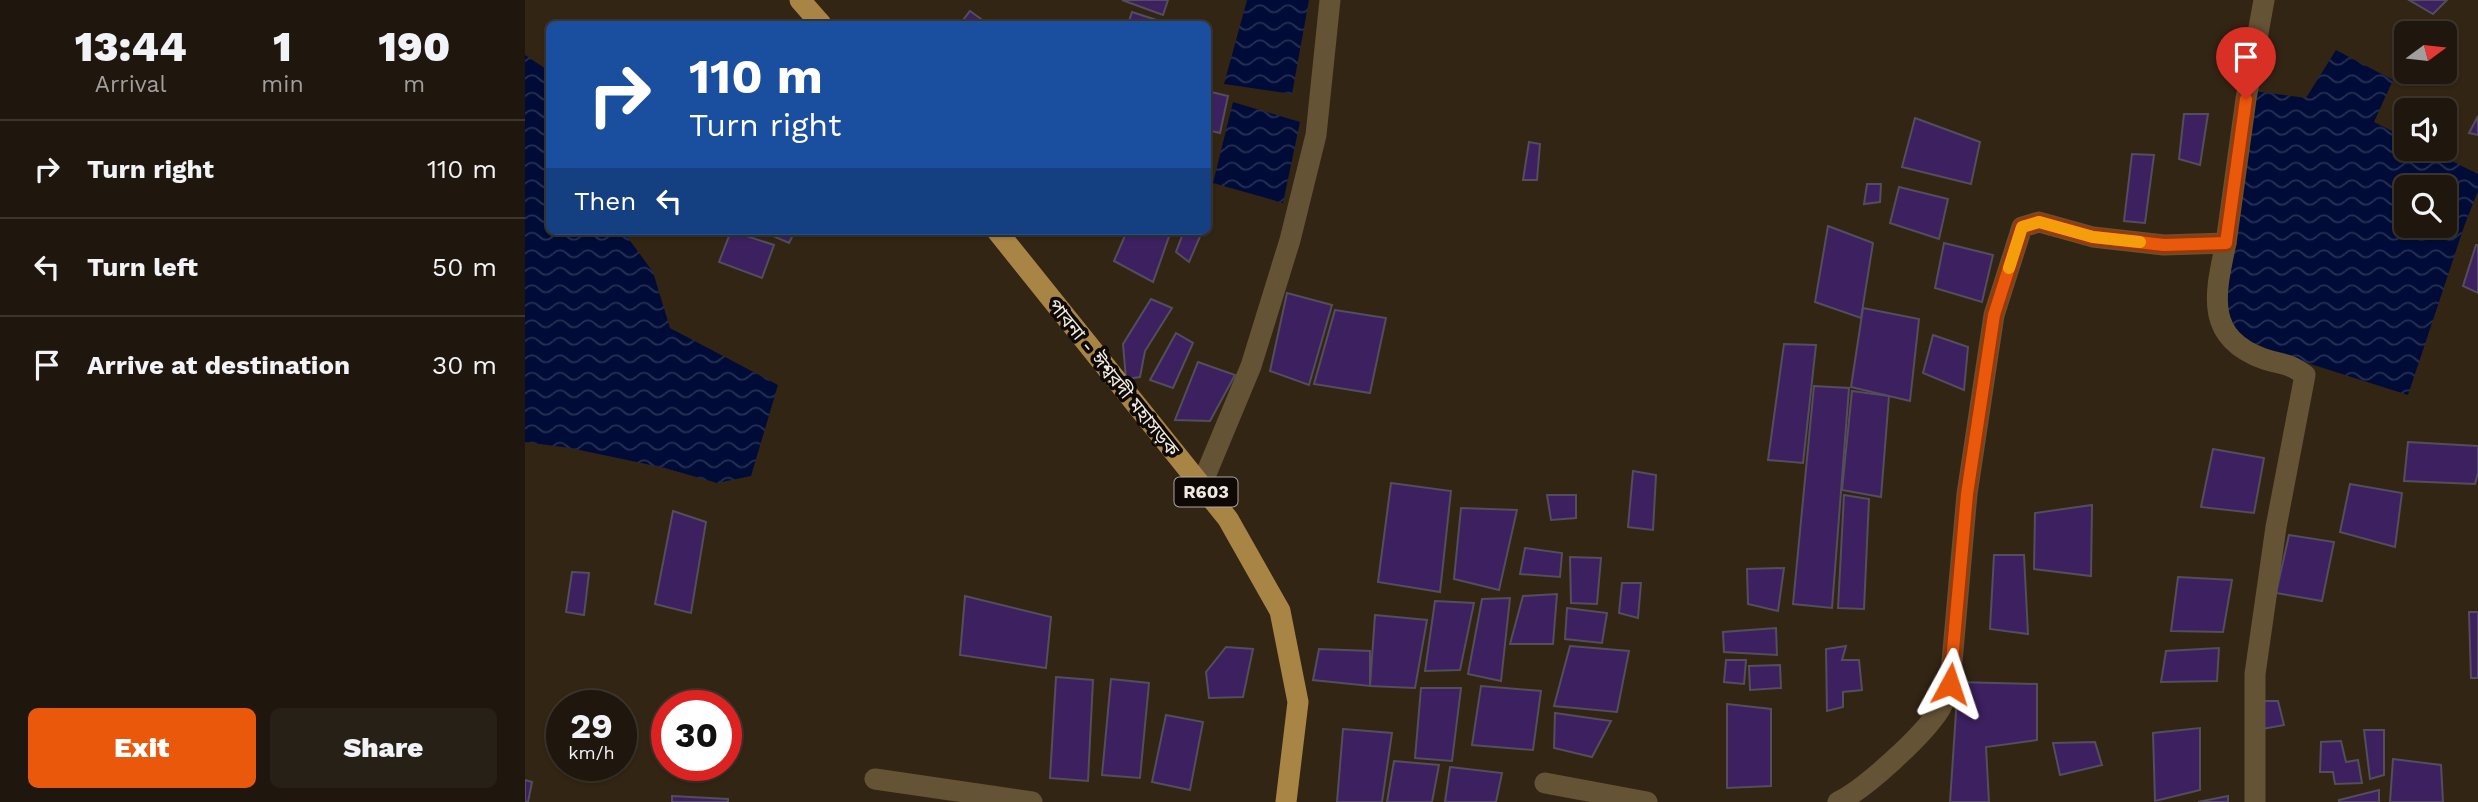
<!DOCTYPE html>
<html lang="en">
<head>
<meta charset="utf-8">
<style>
  body { margin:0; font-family:"Work Sans","Noto Sans Bengali",sans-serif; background:#272017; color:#f1f3f6; height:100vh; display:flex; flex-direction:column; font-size:26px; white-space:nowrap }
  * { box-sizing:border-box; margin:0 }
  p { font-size:23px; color:#a19f9e }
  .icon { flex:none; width:38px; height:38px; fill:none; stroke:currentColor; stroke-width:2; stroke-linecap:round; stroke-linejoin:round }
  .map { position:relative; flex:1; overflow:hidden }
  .side { display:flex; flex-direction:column; background:#1f170e; width:525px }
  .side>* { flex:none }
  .guide { position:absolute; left:21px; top:21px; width:665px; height:214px; border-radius:10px; box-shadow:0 2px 5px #0004,0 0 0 2px #3c362e; background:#1a4fa0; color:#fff; overflow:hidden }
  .needle { width:46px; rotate:75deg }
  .controls { position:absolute; left:1869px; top:21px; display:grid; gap:14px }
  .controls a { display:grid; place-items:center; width:63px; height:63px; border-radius:10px; background:#1f170e; box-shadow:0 2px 5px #0004,0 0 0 2px #3c362e; font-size:35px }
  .speed { position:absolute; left:21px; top:690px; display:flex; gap:14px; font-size:35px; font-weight:700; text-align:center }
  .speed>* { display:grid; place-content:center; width:91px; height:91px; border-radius:50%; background:#1f170e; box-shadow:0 2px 5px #0004,0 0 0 2px #3c362e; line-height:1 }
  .speed small { font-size:18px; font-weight:400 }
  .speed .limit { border:10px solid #d22; background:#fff; color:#111 }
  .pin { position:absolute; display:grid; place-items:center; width:60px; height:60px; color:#fff; margin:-72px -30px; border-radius:50% 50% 50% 0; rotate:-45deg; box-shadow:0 0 7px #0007 }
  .pin .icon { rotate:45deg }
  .me { position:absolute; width:77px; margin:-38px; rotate:5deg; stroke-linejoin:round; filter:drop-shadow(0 0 5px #0008) }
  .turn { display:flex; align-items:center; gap:24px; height:147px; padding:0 28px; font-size:32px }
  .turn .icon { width:91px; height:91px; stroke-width:2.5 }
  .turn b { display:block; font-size:49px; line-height:60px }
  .then { display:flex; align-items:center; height:66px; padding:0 28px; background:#0003; gap:14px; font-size:26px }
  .eta { display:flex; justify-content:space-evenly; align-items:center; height:119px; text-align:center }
  .eta b { font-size:42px; font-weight:800; line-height:49px }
  .action { display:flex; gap:14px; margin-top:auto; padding:14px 28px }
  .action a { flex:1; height:80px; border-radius:10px; background:#ea580c; color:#fff; font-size:28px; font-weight:800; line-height:80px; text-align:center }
  .action a+a { background:#272017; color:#f1f3f6 }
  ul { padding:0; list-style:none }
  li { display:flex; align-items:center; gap:21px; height:98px; padding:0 28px; border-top:2px solid #3c362e }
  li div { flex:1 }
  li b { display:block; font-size:26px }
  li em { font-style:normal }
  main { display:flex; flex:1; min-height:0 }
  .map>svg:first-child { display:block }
  .built { fill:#332514; fill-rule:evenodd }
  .water { fill:url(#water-waves); fill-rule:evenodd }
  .building { fill:#3d2060; stroke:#534d5c; stroke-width:2 }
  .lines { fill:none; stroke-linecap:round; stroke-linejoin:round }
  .minor { stroke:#655336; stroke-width:21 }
  .primary { stroke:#a98545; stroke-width:21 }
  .route-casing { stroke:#983908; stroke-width:18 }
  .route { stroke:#ea580c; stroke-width:12 }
  .slow { stroke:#f59e0b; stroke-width:12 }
  .labels { text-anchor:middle; stroke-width:7; stroke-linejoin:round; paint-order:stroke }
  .shield { fill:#0e0905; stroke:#ada6a0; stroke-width:2 }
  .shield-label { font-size:18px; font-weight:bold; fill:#f1eae2 }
  .street-label { font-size:19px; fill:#f1eae2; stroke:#0e0905 }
</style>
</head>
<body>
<main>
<section class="side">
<div class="eta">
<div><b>13:44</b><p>Arrival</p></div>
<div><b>1</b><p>min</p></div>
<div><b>190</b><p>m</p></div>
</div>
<ul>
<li><svg class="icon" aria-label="right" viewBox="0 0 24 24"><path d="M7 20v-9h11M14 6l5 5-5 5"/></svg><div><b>Turn right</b></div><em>110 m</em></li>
<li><svg class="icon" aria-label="left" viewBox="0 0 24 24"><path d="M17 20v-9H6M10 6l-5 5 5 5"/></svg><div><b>Turn left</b></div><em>50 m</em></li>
<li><svg class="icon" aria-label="arrive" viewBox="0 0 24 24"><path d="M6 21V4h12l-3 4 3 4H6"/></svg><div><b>Arrive at destination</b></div><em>30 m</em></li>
</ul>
<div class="action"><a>Exit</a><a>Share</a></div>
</section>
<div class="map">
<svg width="1953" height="802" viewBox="0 0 1953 802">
  <defs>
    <pattern id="water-waves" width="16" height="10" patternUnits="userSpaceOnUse" patternTransform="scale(1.75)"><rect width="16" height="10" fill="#000c37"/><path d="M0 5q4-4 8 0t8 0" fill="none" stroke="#263054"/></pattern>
  </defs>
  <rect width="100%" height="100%" fill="#291f13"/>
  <path class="built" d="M0,0h1953v802h-1953zM24,24h658v207h-658zM1881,33h39v39h-39zM1881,110h39v39h-39zM1881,187h39v39h-39zM37,705h59v60h-59zM142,705h59v60h-59z"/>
  <g class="water">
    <path d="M722,0h62l-17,94 -68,-10z"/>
    <path d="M1811,50l57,30 -19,42 32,16v11h22l50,25v17l-13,33 -57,171 -123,-39 -46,-19 -16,-36 30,-210 53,7zM1881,187h39v39h-39z"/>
    <path d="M0,55l24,16v160h74l30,41 17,56 108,57 -27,91 -34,7 -52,-15 -95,-20 -45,-6z"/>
    <path d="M708,102l67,20 -17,81 -70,-20z"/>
  </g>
  <g class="building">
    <path d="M597,0h46l-5,15z"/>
    <path d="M1884,0h38l-14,14z"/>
    <path d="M445,11l18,13h-28z"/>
    <path d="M607,12l37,12h-41z"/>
    <path d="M682,91l21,5 -8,37 -13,-3z"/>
    <path d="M1659,114h24l-8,51 -21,-6z"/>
    <path d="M1953,116v19l-9,-2z"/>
    <path d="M1390,118l65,24 -9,42 -69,-17z"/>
    <path d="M1004,142l11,2 -3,36h-14z"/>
    <path d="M1607,154l22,1 -9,68 -21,-2z"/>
    <path d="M1342,184h14l-1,18 -16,2z"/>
    <path d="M1374,187l49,12 -9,40 -49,-16z"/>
    <path d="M1303,226l45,17 -12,75 -46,-16z"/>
    <path d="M206,231l43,14 -12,33 -43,-16z"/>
    <path d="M242,231h28l-6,12 -23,-10z"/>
    <path d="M602,231h44l-18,51 -39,-21z"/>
    <path d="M659,231l18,1 -13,30 -13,-10z"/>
    <path d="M1419,243l49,12 -11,47 -47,-14z"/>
    <path d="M1951,245h2v48l-15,-7z"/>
    <path d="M762,293l45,12 -23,80 -39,-14z"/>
    <path d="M626,299l21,9 -27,43 -5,26 -14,2 -3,-35z"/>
    <path d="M1338,308l56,11 -9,82 -59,-14z"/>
    <path d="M810,310l51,8 -16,75 -56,-9z"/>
    <path d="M651,333l17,10 -20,45 -23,-8z"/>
    <path d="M1408,335l35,12 -4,43 -41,-17z"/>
    <path d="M1259,344l32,1 -13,118 -35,-3z"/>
    <path d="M673,362l37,13 -25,46 -35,-1z"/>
    <path d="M1289,386l35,2 -17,220 -39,-4z"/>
    <path d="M1327,391l37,5 -8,101 -39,-7z"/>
    <path d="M1883,442l70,4v27l-3,11 -71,-3z"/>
    <path d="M1688,449l51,9 -10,55 -53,-6z"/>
    <path d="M1108,471l23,4 -3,55 -25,-3z"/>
    <path d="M866,483l60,8 -11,101 -62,-10z"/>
    <path d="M1825,484l52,9 -7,54 -55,-15z"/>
    <path d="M1022,495h29v23l-25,2z"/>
    <path d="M1319,495l25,4 -5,110 -26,-1z"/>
    <path d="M1567,505l-1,71 -57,-7 1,-56z"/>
    <path d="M936,508l56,2 -18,80 -45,-11z"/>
    <path d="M148,511l33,11 -15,91 -36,-9z"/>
    <path d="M1764,535l45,7 -12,59 -46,-8z"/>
    <path d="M1000,548l37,5 -2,24 -40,-3z"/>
    <path d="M1469,555h30l4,79 -38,-5z"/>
    <path d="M1045,557l31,1 -4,46 -26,-1z"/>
    <path d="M1259,568l-6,43 -30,-7 -1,-35z"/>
    <path d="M47,572l17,1 -5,42 -18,-3z"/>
    <path d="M1653,577l54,3 -9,52 -52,-1z"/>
    <path d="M1097,583h19l-3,35 -19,-5z"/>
    <path d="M1032,594l-4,50h-43l13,-48z"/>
    <path d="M440,596l86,21 -5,51 -86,-13z"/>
    <path d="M985,598l-9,83 -33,-7 14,-75z"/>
    <path d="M910,601l39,2 -14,67 -35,1z"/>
    <path d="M1042,608l40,5 -5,30 -37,-4z"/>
    <path d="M1944,612h9v66h-7z"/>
    <path d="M850,615l52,5 -12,68 -45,-2z"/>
    <path d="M1251,628l1,27 -53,-3 -1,-20z"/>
    <path d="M1045,646l59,5 -12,61 -63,-6z"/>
    <path d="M1321,646l-4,14h17l3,30 -19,2v15l-16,4 -1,-62z"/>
    <path d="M701,647l27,2 -10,48 -34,1 -3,-26z"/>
    <path d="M1694,648l-2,33 -56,1 5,-31z"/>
    <path d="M794,649l51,2v35l-57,-6z"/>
    <path d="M1201,660h20l-2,24 -20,-2z"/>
    <path d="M1255,665l1,23 -31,2 -1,-24z"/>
    <path d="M531,677l37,3 -5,101 -38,-3z"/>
    <path d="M586,679l38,4 -9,95 -38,-3z"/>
    <path d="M1433,682l79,2v56l-51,7 3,55h-39z"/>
    <path d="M956,686l60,5 -8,59 -61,-5z"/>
    <path d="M896,688h40l-9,73 -37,-3z"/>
    <path d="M1732,701h21l6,24 -22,4z"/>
    <path d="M1202,704l44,5v77l-44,2z"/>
    <path d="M1030,713l56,8 -19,36 -38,-9z"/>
    <path d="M641,715l37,7 -13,68 -38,-8z"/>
    <path d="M1675,728v62l-45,11 -2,-68z"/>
    <path d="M818,729l49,4 -10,69h-45z"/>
    <path d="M1839,730h20v45l-14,4z"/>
    <path d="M1816,741l5,21 12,-2 4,23 -27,1 -2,-12h-13l1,-30z"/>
    <path d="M1570,742l7,23 -42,10 -7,-32z"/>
    <path d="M1868,759l48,6 2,37h-53z"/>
    <path d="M869,761l45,4 -7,37h-45z"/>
    <path d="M925,767l52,6 -6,29h-51z"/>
    <path d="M0,780l7,2 -4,20h-3z"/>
    <path d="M1854,790v12h-40v-2z"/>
    <path d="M147,796l56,3v3h-56z"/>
    <path d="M1703,796v6h-30z"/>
  </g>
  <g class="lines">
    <g class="minor">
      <path d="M1701,243l20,-144 18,-99"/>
      <path d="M676,486l50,-120 39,-126 26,-105 14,-135"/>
      <path d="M350,779l157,23"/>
      <path d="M1020,783l102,19"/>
      <path d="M1313,802c27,-13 86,-67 102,-93 4,-7 7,-17 10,-25l17,-190 27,-179 28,-88 17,-5 54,15 71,8 62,-2c-11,51 -22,94 38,116 18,6 23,3 41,16l-29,152 -21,147v128"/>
    </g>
    <g class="primary">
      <path d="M275,0l21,24"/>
      <path d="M472,231l231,288 52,92 18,91 -12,100"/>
    </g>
  </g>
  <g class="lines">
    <g class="route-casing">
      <path id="route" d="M1425,684l17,-190 27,-179 28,-88 17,-5 54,15 71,8 62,-2 20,-144"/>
    </g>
    <use href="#route" class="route"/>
    <path class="slow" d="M1484,268l13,-41 17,-5 54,15 47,5"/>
  </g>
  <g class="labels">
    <rect class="shield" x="649.5" y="477.5" width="63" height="29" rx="5"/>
    <g class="shield-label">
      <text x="681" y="498">R603</text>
    </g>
    <g class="street-label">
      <text transform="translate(589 377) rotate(51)" y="7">পাবনা - ঈশ্বরদী মহাসড়ক</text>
    </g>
  </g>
</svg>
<div class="controls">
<a><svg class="needle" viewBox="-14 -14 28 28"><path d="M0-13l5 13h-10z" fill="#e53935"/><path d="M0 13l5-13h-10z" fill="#a19f9e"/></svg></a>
<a><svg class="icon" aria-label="sound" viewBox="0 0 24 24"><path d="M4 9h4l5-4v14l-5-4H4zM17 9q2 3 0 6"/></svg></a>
<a><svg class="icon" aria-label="search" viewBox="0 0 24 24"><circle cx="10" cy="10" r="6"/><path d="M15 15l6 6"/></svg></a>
</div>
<div class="speed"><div>29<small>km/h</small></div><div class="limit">30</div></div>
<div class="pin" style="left:1721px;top:99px;background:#d93025"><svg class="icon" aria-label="arrive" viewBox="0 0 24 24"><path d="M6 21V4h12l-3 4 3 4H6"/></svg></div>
<svg class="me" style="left:1425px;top:684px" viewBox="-20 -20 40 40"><path d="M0-17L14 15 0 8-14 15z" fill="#ea580c" stroke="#fff" stroke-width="4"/></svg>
<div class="guide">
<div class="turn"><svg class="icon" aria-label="right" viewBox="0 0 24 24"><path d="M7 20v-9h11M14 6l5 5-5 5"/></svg><div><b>110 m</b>Turn right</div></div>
<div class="then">Then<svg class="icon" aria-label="left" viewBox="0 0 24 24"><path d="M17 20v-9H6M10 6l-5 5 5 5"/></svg></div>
</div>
</div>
</main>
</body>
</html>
